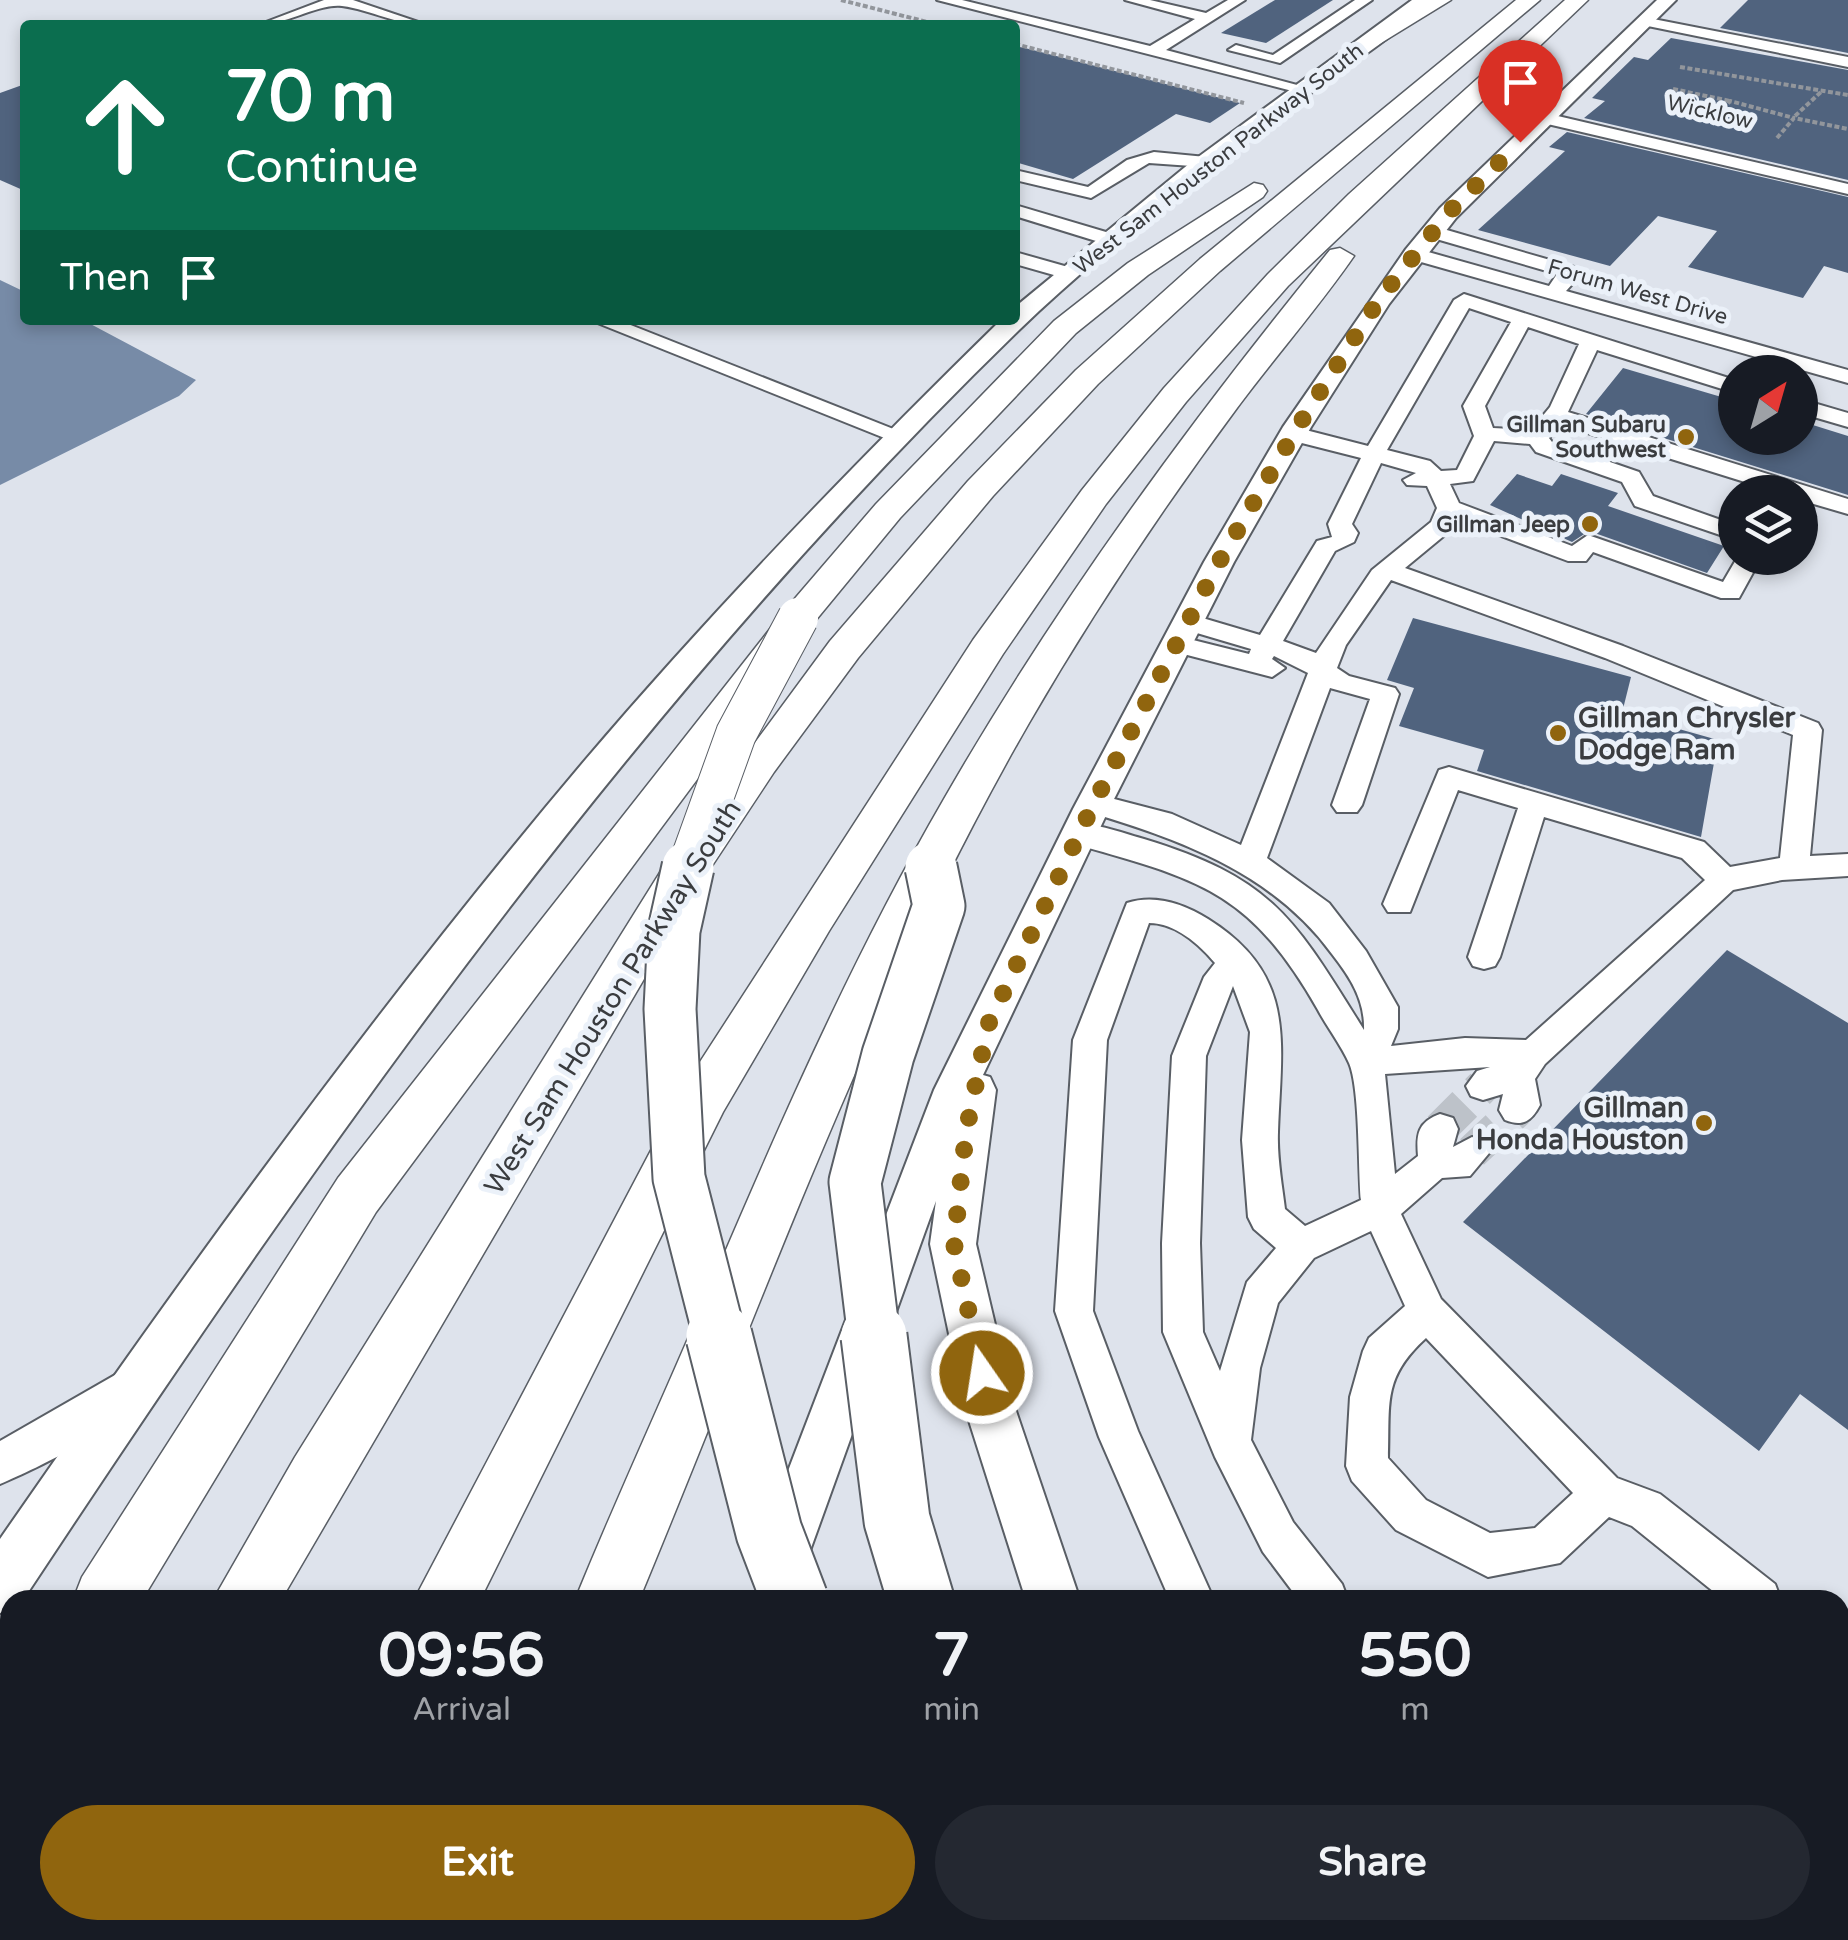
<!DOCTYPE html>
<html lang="en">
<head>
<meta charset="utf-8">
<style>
  body { margin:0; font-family:"Varela Round",sans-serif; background:#242831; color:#f1f3f6; height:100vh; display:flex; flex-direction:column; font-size:38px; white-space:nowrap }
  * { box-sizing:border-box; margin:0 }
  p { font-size:32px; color:#9ea1a6 }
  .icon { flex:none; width:55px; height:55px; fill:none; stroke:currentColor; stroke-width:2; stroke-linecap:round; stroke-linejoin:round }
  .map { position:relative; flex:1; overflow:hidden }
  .details { position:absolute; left:0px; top:1590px; width:1850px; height:350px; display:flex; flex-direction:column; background:#171b24; border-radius:30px 30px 0 0; box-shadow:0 5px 15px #0003 }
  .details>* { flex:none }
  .top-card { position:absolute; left:20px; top:20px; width:1000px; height:305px; border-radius:10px; box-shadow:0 5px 15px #0003; background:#0b6e4f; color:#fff; overflow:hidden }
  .needle { width:65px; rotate:37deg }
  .fabs { position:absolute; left:1718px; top:355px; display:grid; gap:20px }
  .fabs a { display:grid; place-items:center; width:100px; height:100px; border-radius:50%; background:#171b24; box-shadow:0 5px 15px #0003; font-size:50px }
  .pin { position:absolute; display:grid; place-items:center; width:85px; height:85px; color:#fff; margin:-102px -42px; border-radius:50% 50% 50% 0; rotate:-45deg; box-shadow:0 0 10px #0007 }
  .pin .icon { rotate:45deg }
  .me { position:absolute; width:110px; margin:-55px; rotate:347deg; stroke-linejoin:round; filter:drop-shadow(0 0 8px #0008) }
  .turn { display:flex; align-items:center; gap:35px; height:210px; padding:0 40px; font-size:45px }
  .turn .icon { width:130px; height:130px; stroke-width:2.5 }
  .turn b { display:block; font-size:70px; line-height:85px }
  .then { display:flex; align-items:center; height:95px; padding:0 40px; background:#0003; gap:20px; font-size:38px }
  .eta { display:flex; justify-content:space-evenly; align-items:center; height:170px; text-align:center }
  .eta b { font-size:60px; font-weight:700; line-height:70px }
  .button { display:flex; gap:20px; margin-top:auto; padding:20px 40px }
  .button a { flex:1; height:115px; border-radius:60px; background:#90650e; color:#fff; font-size:40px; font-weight:700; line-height:115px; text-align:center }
  .button a+a { background:#242831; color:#f1f3f6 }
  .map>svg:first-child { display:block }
  .water { fill:#778ba7 }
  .building { fill:#50637e }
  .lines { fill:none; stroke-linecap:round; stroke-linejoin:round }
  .minor-tunnel { stroke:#bdc2c9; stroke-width:35; stroke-dasharray:35 18; stroke-linecap:butt }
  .minor-casing { stroke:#595e65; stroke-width:4 }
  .major-casing { stroke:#595e65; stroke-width:4 }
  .highway-casing { stroke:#595e65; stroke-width:3 }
  .path { stroke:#92969c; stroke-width:4; stroke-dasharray:5 2.5; stroke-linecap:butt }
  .minor { fill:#fff; fill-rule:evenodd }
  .major { fill:#fff; fill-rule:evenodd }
  .highway { fill:#fff; fill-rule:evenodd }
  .highway-bridge-far2-casing { stroke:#595e65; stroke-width:42; stroke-linecap:butt }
  .highway-bridge-far1-casing { stroke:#595e65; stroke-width:55; stroke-linecap:butt }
  .highway-bridge-casing { stroke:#595e65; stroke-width:69; stroke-linecap:butt }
  .highway-bridge-far2 { stroke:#fff; stroke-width:40 }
  .highway-bridge-far1 { stroke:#fff; stroke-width:51 }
  .highway-bridge { stroke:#fff; stroke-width:65 }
  .route { stroke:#90650e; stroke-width:18; stroke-dasharray:0 32.4 }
  .poi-dot { fill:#90650e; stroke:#ebf1f9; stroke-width:4 }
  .labels { text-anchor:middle; stroke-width:10; stroke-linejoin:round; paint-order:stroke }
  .far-street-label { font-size:22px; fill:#3a3c3f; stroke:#ebf1f9 }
  .far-poi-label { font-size:22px; font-weight:bold; fill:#3a3c3f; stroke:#ebf1f9; text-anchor:end }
  .poi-label { font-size:28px; font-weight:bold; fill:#3a3c3f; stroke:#ebf1f9; text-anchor:start }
  .street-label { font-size:28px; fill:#3a3c3f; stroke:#ebf1f9 }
</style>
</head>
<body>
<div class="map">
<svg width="1848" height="1940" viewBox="0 0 1848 1940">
  <rect width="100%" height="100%" fill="#dee3ec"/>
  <path class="water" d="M0,280l25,12v28h58l113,60 -17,16 -179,89z"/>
  <g class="building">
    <path d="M1275,0h58l-67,43 -45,-10z"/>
    <path d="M1748,0h100v53l-128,-25z"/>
    <path d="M1671,38l177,32v110l-264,-62 21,-17 -13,-3 42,-41 14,3z"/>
    <path d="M1015,46l14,3 211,54 -30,20 -34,-9 -103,65 -58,-17z"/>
    <path d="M25,84v107l-25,-11v-87z"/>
    <path d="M1567,132l281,65v76l-24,-7 -21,32 -115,-31 29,-36 -59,-15 -48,50 -132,-36 87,-79 -16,-4z"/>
    <path d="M1623,368l112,33v37h65v-17l48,15v59l-262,-81z"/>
    <path d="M1517,474l35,12 9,-12 57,19 -10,13 116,40 -17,27 -118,-42 -17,11 -82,-37z"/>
    <path d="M1413,618l218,59 -9,36 96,27 -17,97 -224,-66 7,-21 -85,-24 15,-38 -27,-8z"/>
    <path d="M1727,950l121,73v407l-48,-36 -41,57 -296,-229z"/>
  </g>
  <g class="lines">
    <g class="minor-tunnel">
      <path d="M1440,1129l43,-43"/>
      <path d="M1472,1152l45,-42"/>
    </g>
    <g class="minor-casing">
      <g id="minor">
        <path d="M324,0h29l74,25c-31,0 -55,-15 -85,-19 -22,-3 -57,19 -84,19z"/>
        <path d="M937,0h25l188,46 45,-27 -70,-19h25l56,13 22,-13h17l-79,50 146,39 -8,5z"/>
        <path d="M1355,0h17l-92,63 -52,-13 8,-5 37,10z"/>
        <path d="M1643,17l205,40v10l-210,-43 -2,-3z"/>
        <path d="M1545,113l303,71v10l-309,-72v-8z"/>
        <path d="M1154,152l52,5 9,5 -9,5 -57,-4 -58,35 -76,-18v-10l73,17 39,-27z"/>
        <path d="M1015,205l101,30 2,4 -9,6 -94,-29z"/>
        <path d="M1433,226l141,41 2,13 -10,11 282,79v13l-441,-125v-8l7,-2 135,38 8,-12 -131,-38 -2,-4z"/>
        <path d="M1015,252l60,17 3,4 -10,6 -53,-15z"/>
        <path d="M1464,294l271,86v13l-138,-43 -29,62 280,87v15l-48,-14v-8h-23l-218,-68 -10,14 3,4 87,30 14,24 82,29v15l-100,-34 -13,-24 -86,-30 -6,-8 -36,-3 -21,40 -23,3 9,19 113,43 16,-11 135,47 14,-24h24l-22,40h-18l-128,-46 -7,9h-18l-112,-42 -5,11 -46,38 218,78 195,77 4,7 -12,126 38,-2v22l-66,4 -49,10 -188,174 -10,15 5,26c-9,17 -18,22 -35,15l-6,-10 4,-16 -20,6 -12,-4 -5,-10 11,-15 13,-4 -105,7 10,100 23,-18c-2,-22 0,-34 22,-42l13,4 5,11 -5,18 19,-10 13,4 5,11 -20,24 -28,2 -41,36 40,85 176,179 43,16 115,90 6,16h-57l-92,-74 -23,-9 -49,46 -72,14 -92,-47 -44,-49 -6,-15 4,-69 13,-46 6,-13 36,-32 -34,-75 -57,27 -36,45 -18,65 -9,72 42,82 49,62 6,16h-49l-36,-48 -48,-95 -52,-125 -1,-89 10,-187 32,-79 11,-14c-16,-19 -40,-40 -66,-40l-42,117 -14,271 45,120 76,169h-44l-71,-163 -44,-126 18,-271 54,-137c28,-9 57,1 81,16 90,56 73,124 70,213 -1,26 4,52 7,77l20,17 56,-26c-3,-31 -1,-112 -12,-137 -8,-18 -22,-36 -31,-53 -70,-123 -122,-131 -250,-168l-4,-8 4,-8c23,-6 54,7 76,13 131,40 151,81 220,191 1,-30 -14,-53 -32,-76 -60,-82 -153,-115 -247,-143l-5,-7 5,-7 10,-3 77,20 69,31 67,-172 -34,-17 -2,3 13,9 -13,9 -104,-27 -4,-6 13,-8 72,18 2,-5 -71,-21 -4,-6 13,-8 71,21 57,-94 15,-4 -4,-13 33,-66 -75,-19 -3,-5 11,-7 74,19 86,-146zM1469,308l42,14 -48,84 11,30 -17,34 -16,1 -11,-10 -43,-11zM1528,327l51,17 -29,63 -19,23 -38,-2 -8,-22zM1381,463l35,10 -13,7 4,5 20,1 10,22 -6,14 -59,48 -56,83 -33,-12 52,-90 19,-9 4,-9 -6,-9zM1391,580l214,78 188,77 -13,123 -50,9 -26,-25 -255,-75 -10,3 -56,134 5,8h22l48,-122 60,18 -50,149 5,9 11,3 11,-3 5,-9 44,-140 138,41 23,22 -179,160 -61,-2 -74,8 7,-17v-22l-32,-56 -37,-48 -62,-45 63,-170 40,11 -38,106 5,7h20l5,-7 37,-111 -4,-6 -46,-12 -12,-8 9,-23zM1233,986l17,46 -8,108 6,77 6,12 22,19 -29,34 -27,89 -17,-39 -3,-89 6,-187zM1426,1338l147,155 -38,35 -45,5 -64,-33 -38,-42c2,-55 -6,-80 38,-120z"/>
        <path d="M590,320h28l288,114 -3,5h-16z"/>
        <path d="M1800,399l48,14v14l-48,-14z"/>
        <path d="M122,1371l14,5 6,14c-15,36 -105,78 -142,94v-43z"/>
        <path d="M1840,1636l8,4v47l-8,-4z"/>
        <path d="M1840,1777l8,3v51l-8,-3z"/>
        <path d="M1392,1930h54l4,10h-54z"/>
        <path d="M1573,1930h57l4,10h-57z"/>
        <path d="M1775,1930h59l4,10h-59z"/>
      </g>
    </g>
    <g class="major-casing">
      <g id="major">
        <path d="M1412,0h20c-37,37 -86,67 -128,98 -97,73 -198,148 -285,232 -389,377 -699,820 -996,1270h-13v9l-10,4v-74c185,-267 376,-532 586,-780 131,-154 271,-298 415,-439h14v-13l175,-144z"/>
        <path d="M1657,0h19l-220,218 -67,86 -78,123 -77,135 -125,247 -126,266 7,2 6,13 -20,154 38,161 66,195h-54l-62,-195 -34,-161 6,-43 -138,383 -19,8 -19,-8 -8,-19 182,-475 139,-281 131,-247 79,-135 123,-178 34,-41z"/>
        <path d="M614,1930h62l-4,10h-62z"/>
        <path d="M1190,1930h64l4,10h-64z"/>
      </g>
    </g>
    <g class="highway-casing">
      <g id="highway">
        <path d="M1425,0h26l-75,46 -8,2 -11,-7z"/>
        <path d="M1516,0h24l-320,271 -122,113 -105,112 -135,162 -84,114 -78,118 -415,710h-68l82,-143 369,-591 166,-225 138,-160 108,-111 124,-111z"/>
        <path d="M1565,0h23l-300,286 -102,116 -80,102 -103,150 -174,277 -106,181 -243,488h-66l273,-518 286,-442 109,-150 82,-102 104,-114 81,-80z"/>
        <path d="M1254,183l9,2 4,6 -4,6 -115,78 -72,58 -176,185 -89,108 -435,586 -234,388h-69l9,-23 256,-399 447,-568 91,-106 178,-183 74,-58z"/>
        <path d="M1340,248l14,8c-36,52 -79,101 -117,152 -75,101 -145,206 -208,315 -160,278 -267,581 -390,877h-64c39,-96 83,-191 124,-287 74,-174 150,-350 245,-514 112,-195 244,-375 386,-549z"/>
        <path d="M10,1722v81l-10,4v-81z"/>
        <path d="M26,1930h75l-4,10h-75z"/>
        <path d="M251,1930h75l-4,10h-75z"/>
        <path d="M415,1930h75l-4,10h-75z"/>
        <path d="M912,1930h75l4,10h-75z"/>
        <path d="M1017,1930h76l4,10h-76z"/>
      </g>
    </g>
    <g class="path">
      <path d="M841,0l98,25"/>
      <path d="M1015,44l229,59"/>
      <path d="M1680,67l168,28"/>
      <path d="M1673,89l57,12"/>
      <path d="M1795,116l27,-25"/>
      <path d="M1714,121l16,-20 64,17"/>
      <path d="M1777,138l17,-20 54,11"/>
    </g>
    <use href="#minor" class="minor"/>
    <use href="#major" class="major"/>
    <use href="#highway" class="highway"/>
    <g class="highway-bridge-far2-casing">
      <g id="highway-bridge-far2">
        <path d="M930,864l1,6"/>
        <path d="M687,870l49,-136 62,-116"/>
      </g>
    </g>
    <g class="highway-bridge-far1-casing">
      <g id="highway-bridge-far1">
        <path d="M688,867l-14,63 -4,79 9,169 41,160"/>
        <path d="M874,1338l-19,-156 33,-127 51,-149 -8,-39"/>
      </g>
    </g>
    <g class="highway-bridge-casing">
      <g id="highway-bridge">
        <path d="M719,1336l50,196 26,68"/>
        <path d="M874,1336l23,184 24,80"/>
      </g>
    </g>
    <use href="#highway-bridge-far2" class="highway-bridge-far2"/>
    <use href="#highway-bridge-far1" class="highway-bridge-far1"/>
    <use href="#highway-bridge" class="highway-bridge"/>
  </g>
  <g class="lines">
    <path class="route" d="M982,1373l-28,-129 12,-112 22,-107 103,-216 128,-247 78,-134 81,-127 70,-88 72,-71"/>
  </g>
  <g class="poi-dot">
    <circle cx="1686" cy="437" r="10"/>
    <circle cx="1590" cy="524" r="10"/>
    <circle cx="1558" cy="733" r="10"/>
    <circle cx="1704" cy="1123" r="10"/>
  </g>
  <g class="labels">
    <g class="far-street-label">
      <text transform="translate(1710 111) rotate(13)" y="8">Wicklow</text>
      <text transform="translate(1218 158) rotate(-38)" y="8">West Sam Houston Parkway South</text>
      <text transform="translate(1638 291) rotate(16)" y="8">Forum West Drive</text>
    </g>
    <g class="far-poi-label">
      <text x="1666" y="432">Gillman Subaru<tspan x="1666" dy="25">Southwest</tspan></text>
      <text x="1570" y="532">Gillman Jeep</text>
    </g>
    <g class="poi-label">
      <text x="1578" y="727">Gillman Chrysler<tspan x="1578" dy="32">Dodge Ram</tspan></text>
      <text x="1684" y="1117" text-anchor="end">Gillman<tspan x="1684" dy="32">Honda Houston</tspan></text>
    </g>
    <g class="street-label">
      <text transform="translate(612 997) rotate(-58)" y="10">West Sam Houston Parkway South</text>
    </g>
  </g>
</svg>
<div class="fabs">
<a><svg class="needle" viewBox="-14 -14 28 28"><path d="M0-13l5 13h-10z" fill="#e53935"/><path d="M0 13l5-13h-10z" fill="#9ea1a6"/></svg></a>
<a><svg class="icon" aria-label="layers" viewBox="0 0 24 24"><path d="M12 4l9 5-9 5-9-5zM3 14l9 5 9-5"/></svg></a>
</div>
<div class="pin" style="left:1520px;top:142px;background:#d93025"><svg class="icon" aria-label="arrive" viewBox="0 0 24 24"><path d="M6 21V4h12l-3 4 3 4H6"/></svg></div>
<svg class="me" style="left:982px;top:1373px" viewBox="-20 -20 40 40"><circle r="17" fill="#90650e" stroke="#fff" stroke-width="3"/><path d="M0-11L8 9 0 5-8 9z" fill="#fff"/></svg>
<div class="top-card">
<div class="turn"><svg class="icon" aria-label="ahead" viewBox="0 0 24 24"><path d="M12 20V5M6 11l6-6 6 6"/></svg><div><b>70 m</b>Continue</div></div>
<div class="then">Then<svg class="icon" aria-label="arrive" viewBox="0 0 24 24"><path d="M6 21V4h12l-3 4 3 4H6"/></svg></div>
</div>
<section class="details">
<div class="eta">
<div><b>09:56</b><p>Arrival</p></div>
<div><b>7</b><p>min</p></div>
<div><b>550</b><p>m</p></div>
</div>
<div class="button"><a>Exit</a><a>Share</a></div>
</section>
</div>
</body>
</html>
